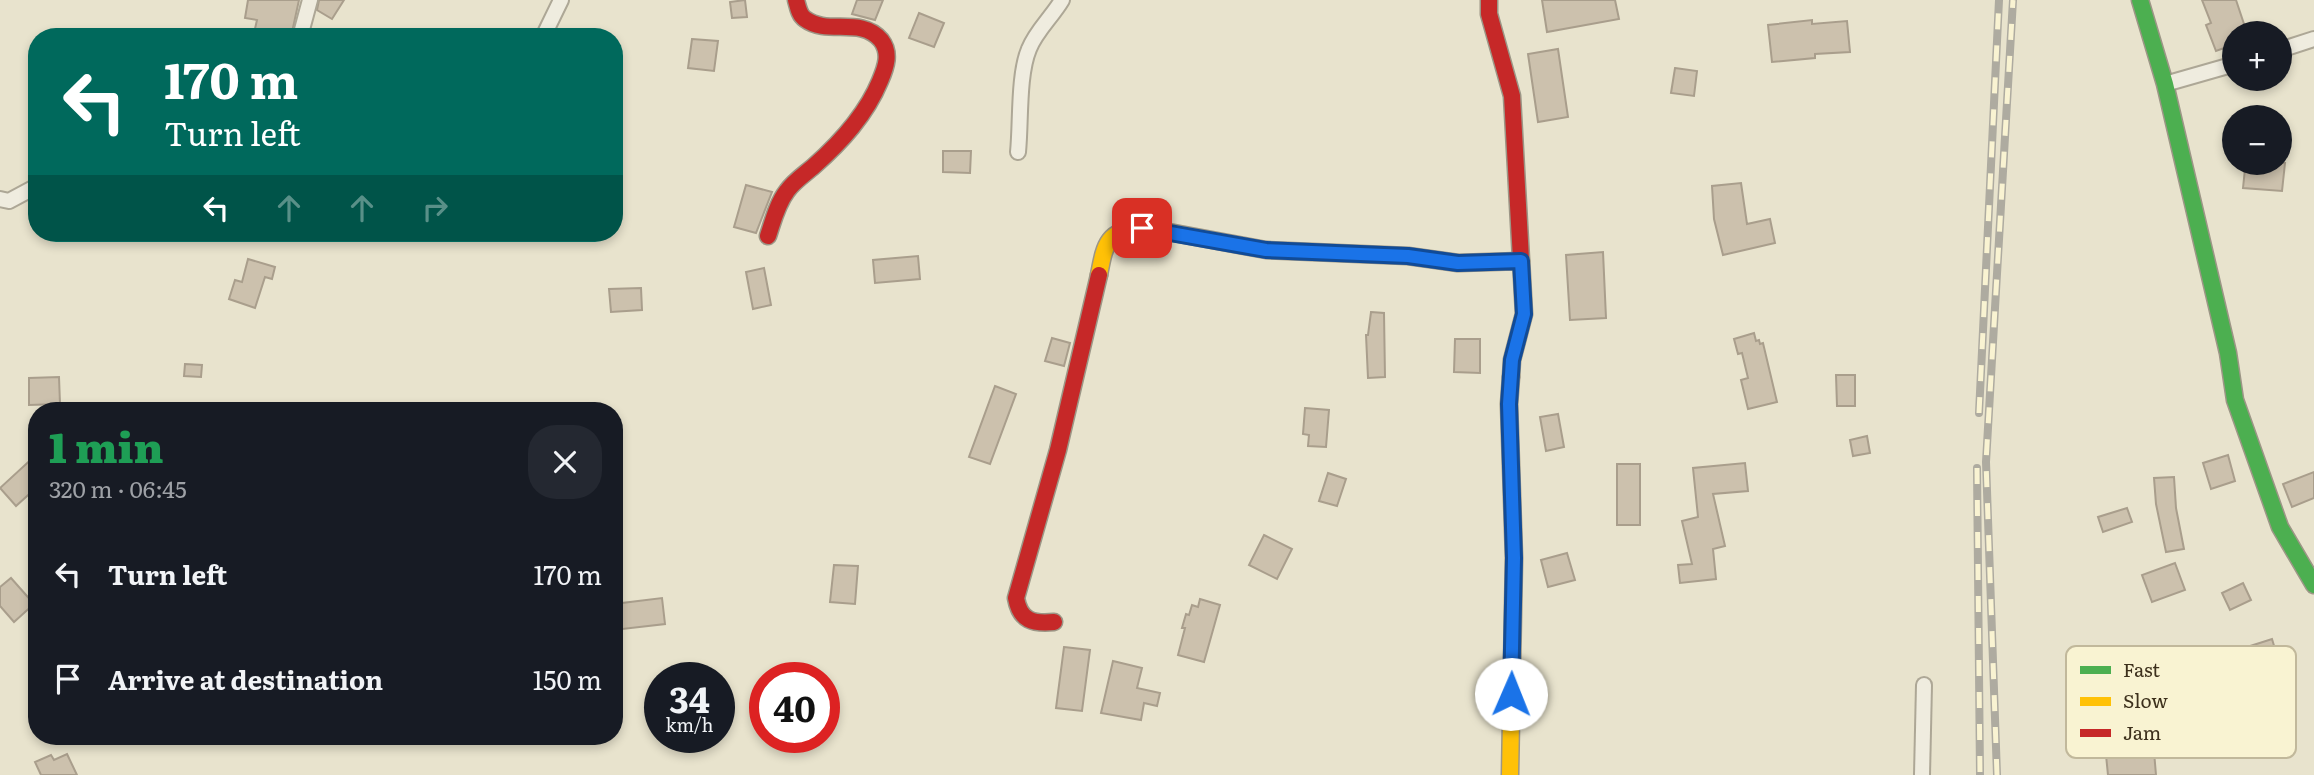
<!DOCTYPE html>
<html lang="en">
<head>
<meta charset="utf-8">
<style>
  body { margin:0; font-family:Literata,serif; background:#242831; color:#f1f3f6; height:100vh; display:flex; flex-direction:column; font-size:26px; white-space:nowrap }
  * { box-sizing:border-box; margin:0 }
  p { font-size:23px; color:#9ea1a6 }
  .icon { flex:none; width:38px; height:38px; fill:none; stroke:currentColor; stroke-width:2; stroke-linecap:round; stroke-linejoin:round }
  .map { position:relative; flex:1; overflow:hidden }
  .sheet { position:absolute; left:28px; top:402px; width:595px; height:343px; display:flex; flex-direction:column; background:#171b24; border-radius:28px; box-shadow:0 4px 10px #0003 }
  .sheet>* { flex:none }
  .top-card { position:absolute; left:28px; top:28px; width:595px; height:214px; border-radius:28px; box-shadow:0 4px 10px #0003; background:#00695c; color:#fff; overflow:hidden }
  .tools { position:absolute; left:2222px; top:21px; display:grid; gap:14px }
  .tools a { display:grid; place-items:center; width:70px; height:70px; border-radius:50%; background:#171b24; box-shadow:0 4px 10px #0003; font-size:35px }
  .speed { position:absolute; left:644px; top:662px; display:flex; gap:14px; font-size:35px; font-weight:700; text-align:center }
  .speed>* { display:grid; place-content:center; width:91px; height:91px; border-radius:50%; background:#171b24; box-shadow:0 4px 10px #0003; line-height:1 }
  .speed small { font-size:18px; font-weight:400 }
  .speed .limit { border:10px solid #d22; background:#fff; color:#111 }
  .pin { position:absolute; display:grid; place-items:center; width:60px; height:60px; color:#fff; margin:-30px; border-radius:14px; box-shadow:0 4px 10px #0006 }
  .me { position:absolute; width:77px; margin:-38px; rotate:1deg; stroke-linejoin:round; filter:drop-shadow(0 0 5px #0008) }
  .turn { display:flex; align-items:center; gap:24px; height:147px; padding:0 21px; font-size:32px }
  .turn .icon { width:91px; height:91px; stroke-width:2.5 }
  .turn b { display:block; font-size:49px; line-height:60px }
  .lanes { display:flex; align-items:center; height:66px; padding:0 21px; background:#0003; justify-content:center; gap:35px; direction:ltr }
  .lanes .off { opacity:.35 }
  .round { display:grid; place-items:center; flex:none; width:74px; height:74px; border-radius:28px; background:#242831 }
  .summary { display:flex; align-items:center; justify-content:space-between; height:119px; padding:0 21px }
  h1 { font-size:42px; font-weight:800; line-height:52px; color:#1e9e55 }
  ul { padding:0; list-style:none }
  li { display:flex; align-items:center; gap:21px; height:105px; padding:0 21px }
  li div { flex:1 }
  li b { display:block; font-size:26px }
  li em { font-style:normal }
  .map>svg:first-child { display:block }
  .building { fill:#ccc1ad; stroke:#a99e8c; stroke-width:2 }
  .lines { fill:none; stroke-linecap:round; stroke-linejoin:round }
  .street-casing { stroke:#ada796; stroke-width:18 }
  .fast-casing { stroke:#9c9686; stroke-width:19 }
  .slow-casing { stroke:#9c9686; stroke-width:19 }
  .jam-casing { stroke:#9c9686; stroke-width:19 }
  .street { stroke:#efecdf; stroke-width:14 }
  .fast { stroke:#4caf50; stroke-width:16 }
  .slow { stroke:#ffc107; stroke-width:16 }
  .jam { stroke:#c62828; stroke-width:16 }
  .rail-casing { stroke:#aeaba0; stroke-width:8 }
  .rail { stroke:#f9f3d2; stroke-width:5; stroke-dasharray:16; stroke-linecap:butt }
  .route-casing { stroke:#114b97; stroke-width:18 }
  .route { stroke:#1a73e8; stroke-width:12 }
  .key { fill:#f9f3d2; stroke:#c1b89b; stroke-width:2 }
  .key-label { font-size:19px; fill:#3d301c }
</style>
</head>
<body>
<div class="map">
<svg width="2314" height="775" viewBox="0 0 2314 775">
  <rect width="100%" height="100%" fill="#e8e3cd"/>
  <g class="building">
    <path d="M248,0h51l-8,37h-35l1,-4h-3l3,-13 -12,-2z"/>
    <path d="M319,0h25l-12,19 -15,-9z"/>
    <path d="M745,0l2,17 -15,1 -2,-16z"/>
    <path d="M857,0h26l-8,20 -23,-6z"/>
    <path d="M1542,0h73l4,19 -72,13z"/>
    <path d="M2202,0h34l11,33h-12v11l-19,7 -10,-26 5,-2z"/>
    <path d="M919,13l25,10 -10,24 -25,-9z"/>
    <path d="M1812,20v4l35,-3 3,31 -35,2v4l-43,4 -4,-37z"/>
    <path d="M692,39l26,2 -4,30 -26,-3z"/>
    <path d="M1558,49l10,68 -30,5 -10,-68z"/>
    <path d="M1675,68l22,3 -3,25 -23,-3z"/>
    <path d="M943,151h28l-1,22 -27,-1z"/>
    <path d="M2249,163h36l-3,28 -39,-3 2,-19h3z"/>
    <path d="M1741,183l6,41 23,-5 5,24 -52,12 -9,-36 -2,-33z"/>
    <path d="M746,185l26,7 -16,41 -22,-6z"/>
    <path d="M1603,252l3,66 -36,2 -4,-65z"/>
    <path d="M918,256l2,23 -45,4 -2,-23z"/>
    <path d="M248,259l27,8 -3,12 -7,-2 -10,31 -26,-9 6,-19 7,2z"/>
    <path d="M764,268l7,37 -18,4 -7,-37z"/>
    <path d="M641,288l1,22 -31,2 -2,-23z"/>
    <path d="M1371,312l13,1 1,64 -17,1 -2,-43h2z"/>
    <path d="M1754,333l2,8 3,-1 1,4 3,-1 14,59 -29,7 -7,-29 7,-2 -6,-25 -4,1 -4,-15z"/>
    <path d="M1052,338l18,5 -6,23 -19,-5z"/>
    <path d="M1455,339h25v34l-26,-1z"/>
    <path d="M185,364l17,1 -1,12 -17,-1z"/>
    <path d="M1836,375h19v31h-18z"/>
    <path d="M59,377l1,27 -31,1v-27z"/>
    <path d="M995,386l21,8 -26,70 -21,-7z"/>
    <path d="M1305,408l24,2 -3,37 -18,-1 1,-11 -6,-1z"/>
    <path d="M1558,414l6,33 -18,4 -6,-34z"/>
    <path d="M1867,436l3,17 -17,3 -3,-16z"/>
    <path d="M37,454v33l-21,19 -16,-18z"/>
    <path d="M2228,455l7,26 -24,8 -8,-26z"/>
    <path d="M1745,463l3,28 -35,3 12,52 -12,3 3,30 -36,4 -2,-18 14,-1 -10,-43 16,-4 -5,-49z"/>
    <rect x="1617" y="464" width="23" height="61"/>
    <path d="M2314,472v26l-22,9 -9,-23z"/>
    <path d="M1328,473l18,6 -9,27 -18,-5z"/>
    <path d="M2174,477l2,31 8,41 -18,3 -10,-48 -2,-26z"/>
    <path d="M2127,508l5,14 -29,10 -5,-15z"/>
    <path d="M1264,535l28,14 -15,30 -28,-14z"/>
    <path d="M1567,553l8,27 -27,7 -7,-27z"/>
    <path d="M2175,563l10,27 -33,12 -10,-27z"/>
    <path d="M834,565l24,1 -3,38 -25,-2z"/>
    <path d="M11,578l23,26 -20,18 -14,-16v-19z"/>
    <path d="M2243,583l8,17 -21,10 -8,-17z"/>
    <path d="M662,598l3,26 -51,6v-26z"/>
    <path d="M1200,599l20,6 -16,57 -26,-7 7,-27h-3l4,-14 3,1 3,-10 6,2z"/>
    <path d="M2272,639l9,30 -28,9 -9,-30z"/>
    <path d="M1064,647l26,3 -8,61 -26,-3z"/>
    <path d="M1113,661l29,7 -5,20 23,5 -3,13 -13,-3 -3,17 -40,-7z"/>
    <path d="M2153,740l3,35h-48l-3,-30z"/>
    <path d="M67,754l10,21h-36l-6,-13 16,-7 3,5z"/>
  </g>
  <g class="lines">
    <g class="street-casing">
      <g id="street">
        <path d="M300,37l10,-37"/>
        <path d="M543,37l18,-37"/>
        <path d="M2280,50l34,-11"/>
        <path d="M2165,84l70,-20"/>
        <path d="M1018,152c3,-29 0,-77 11,-103 7,-18 23,-32 33,-49"/>
        <path d="M0,199l9,2 28,-15"/>
        <path d="M1922,775l2,-90"/>
      </g>
    </g>
    <g class="fast-casing">
      <path id="fast" d="M2140,0l25,84 63,269 7,47 45,127 34,58"/>
    </g>
    <g class="slow-casing">
      <g id="slow">
        <path d="M1099,275c6,-32 8,-44 43,-48l124,23 142,6 50,7 63,-2"/>
        <path d="M1510,775l4,-217 -5,-154 2,-27"/>
      </g>
    </g>
    <g class="jam-casing">
      <g id="jam">
        <path d="M1489,0v14l23,82 12,218 -12,46 -1,17"/>
        <path d="M768,236c5,-15 9,-32 19,-45 7,-10 18,-17 27,-25 27,-24 52,-51 66,-85 6,-14 11,-28 1,-41 -21,-24 -53,-4 -76,-21 -6,-4 -7,-12 -9,-19"/>
        <path d="M1054,622c-21,2 -34,-1 -38,-24l42,-148 41,-175"/>
      </g>
    </g>
    <use href="#street" class="street"/>
    <use href="#fast" class="fast"/>
    <use href="#slow" class="slow"/>
    <use href="#jam" class="jam"/>
    <g class="rail-casing">
      <g id="rail">
        <path d="M1979,413l20,-413"/>
        <path d="M1977,468l3,307"/>
        <path d="M1997,775l-11,-313 27,-462"/>
      </g>
    </g>
    <use href="#rail" class="rail"/>
  </g>
  <g class="lines">
    <g class="route-casing">
      <path id="route" d="M1142,228l124,22 142,6 50,7 63,-2 3,53 -12,46 -3,44 5,154 -3,136"/>
    </g>
    <use href="#route" class="route"/>
  </g>
  <rect x="2066" y="646" width="230" height="112" rx="10" class="key"/>
  <rect x="2080" y="666" width="31" height="8" fill="#4caf50"/>
  <rect x="2080" y="697" width="31" height="9" fill="#ffc107"/>
  <rect x="2080" y="729" width="31" height="8" fill="#c62828"/>
  <g class="key-label">
    <text x="2123" y="677">Fast</text>
    <text x="2123" y="708">Slow</text>
    <text x="2123" y="740">Jam</text>
  </g>
</svg>
<div class="tools">
<a>+</a>
<a>−</a>
</div>
<div class="speed"><div>34<small>km/h</small></div><div class="limit">40</div></div>
<div class="pin" style="left:1142px;top:228px;background:#d93025"><svg class="icon" aria-label="arrive" viewBox="0 0 24 24"><path d="M6 21V4h12l-3 4 3 4H6"/></svg></div>
<svg class="me" style="left:1511px;top:694px" viewBox="-20 -20 40 40"><circle r="19" fill="#fff"/><path d="M0-13L10 11 0 6-10 11z" fill="#1a73e8"/></svg>
<div class="top-card">
<div class="turn"><svg class="icon" aria-label="left" viewBox="0 0 24 24"><path d="M17 20v-9H6M10 6l-5 5 5 5"/></svg><div><b>170 m</b>Turn left</div></div>
<div class="lanes"><svg class="icon" aria-label="left" viewBox="0 0 24 24"><path d="M17 20v-9H6M10 6l-5 5 5 5"/></svg><svg class="icon off" aria-label="ahead" viewBox="0 0 24 24"><path d="M12 20V5M6 11l6-6 6 6"/></svg><svg class="icon off" aria-label="ahead" viewBox="0 0 24 24"><path d="M12 20V5M6 11l6-6 6 6"/></svg><svg class="icon off" aria-label="right" viewBox="0 0 24 24"><path d="M7 20v-9h11M14 6l5 5-5 5"/></svg></div>
</div>
<section class="sheet">
<div class="summary"><div><h1>1 min</h1><p>320 m · 06:45</p></div><a class="round"><svg class="icon" aria-label="close" viewBox="0 0 24 24"><path d="M6 6l12 12M18 6L6 18"/></svg></a></div>
<ul>
<li><svg class="icon" aria-label="left" viewBox="0 0 24 24"><path d="M17 20v-9H6M10 6l-5 5 5 5"/></svg><div><b>Turn left</b></div><em>170 m</em></li>
<li><svg class="icon" aria-label="arrive" viewBox="0 0 24 24"><path d="M6 21V4h12l-3 4 3 4H6"/></svg><div><b>Arrive at destination</b></div><em>150 m</em></li>
</ul>
</section>
</div>
</body>
</html>
